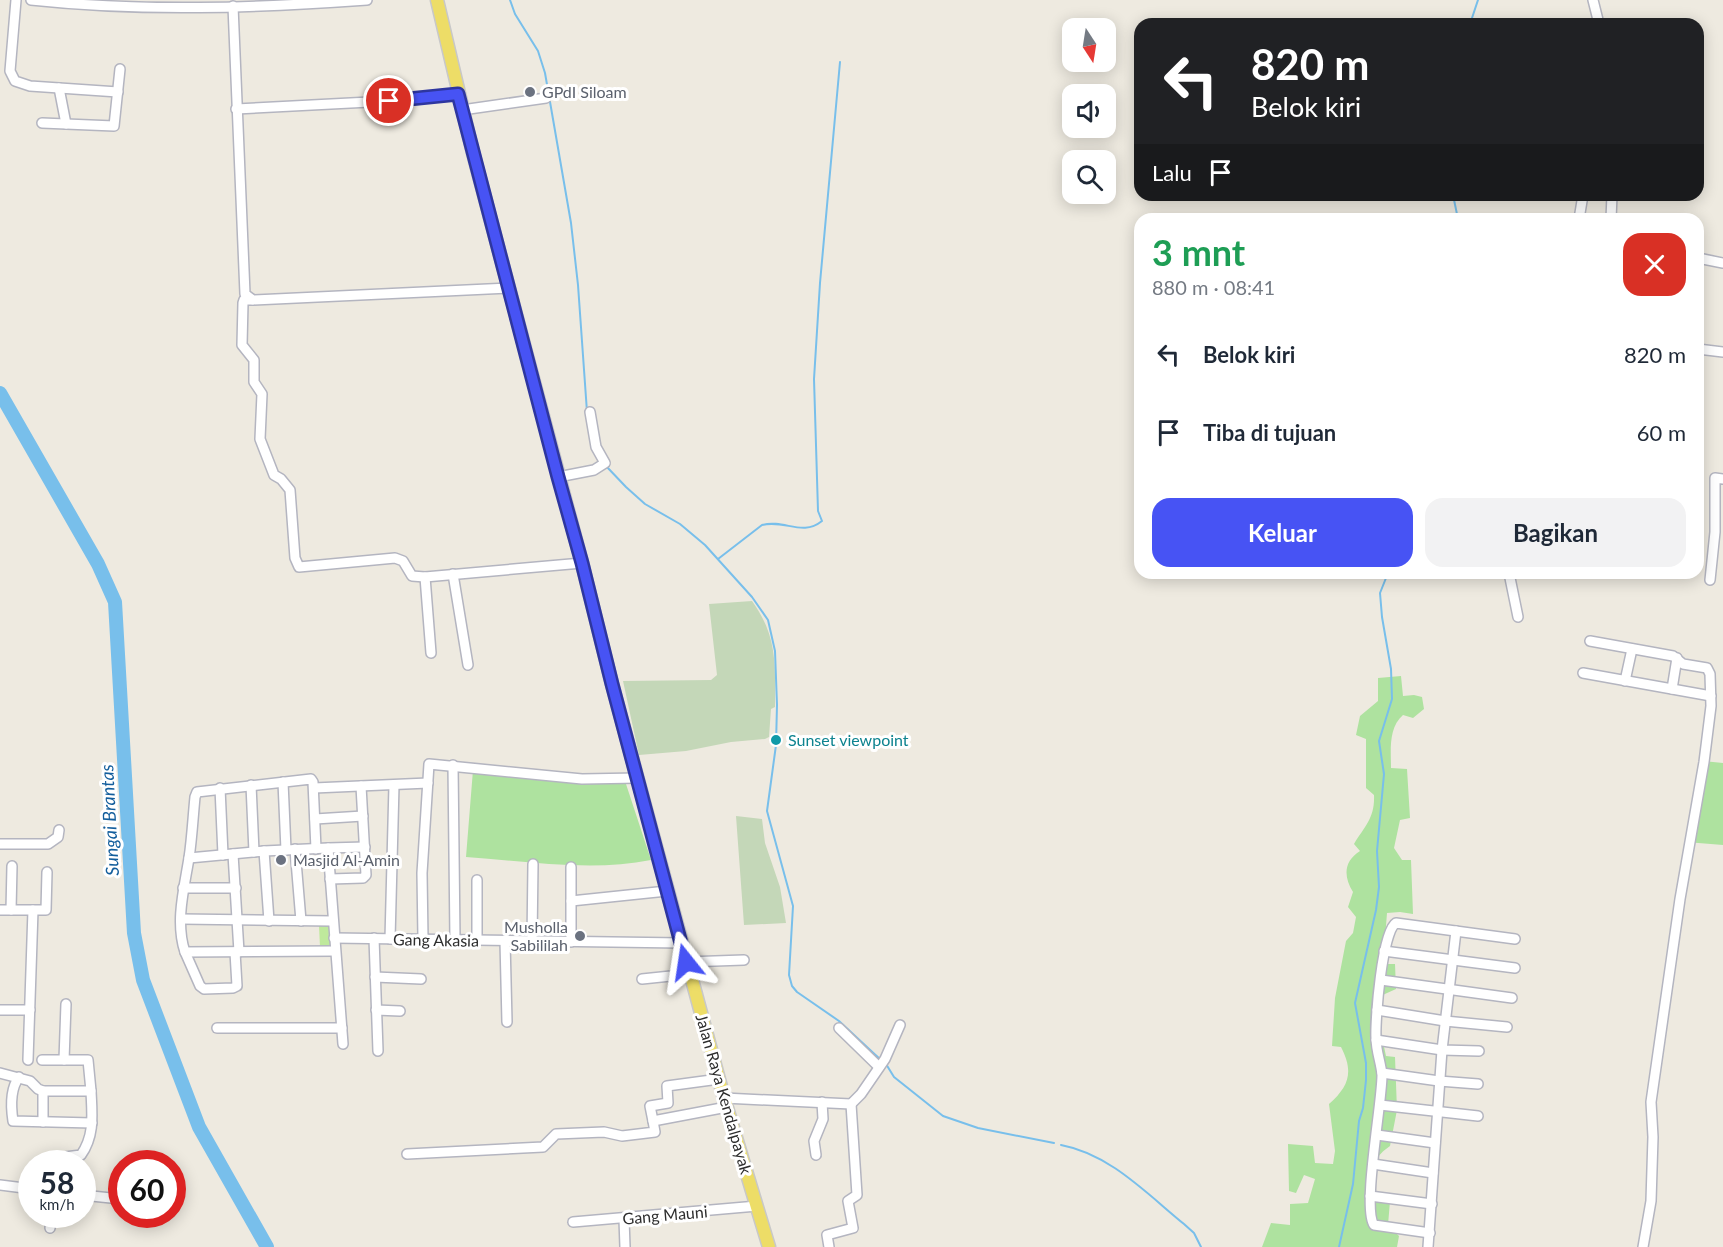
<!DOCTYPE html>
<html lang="id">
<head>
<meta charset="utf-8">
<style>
  body { margin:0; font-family:Lato,sans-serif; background:#f2f2f3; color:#1f2937; height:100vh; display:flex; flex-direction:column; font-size:22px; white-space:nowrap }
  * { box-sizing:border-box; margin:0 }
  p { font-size:20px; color:#747a83 }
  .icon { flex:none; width:33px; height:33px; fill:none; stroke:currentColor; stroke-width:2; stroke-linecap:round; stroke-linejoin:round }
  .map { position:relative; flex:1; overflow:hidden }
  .panel { position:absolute; left:1134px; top:213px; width:570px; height:366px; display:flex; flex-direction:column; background:#fff; border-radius:18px; box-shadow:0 3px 15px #0003 }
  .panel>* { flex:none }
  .guide { position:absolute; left:1134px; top:18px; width:570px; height:183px; border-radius:18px; box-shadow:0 3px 15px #0003; background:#202124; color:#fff; overflow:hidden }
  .needle { width:39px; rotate:168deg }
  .buttons { position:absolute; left:1062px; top:18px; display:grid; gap:12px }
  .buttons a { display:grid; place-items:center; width:54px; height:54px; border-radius:12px; background:#fff; box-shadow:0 3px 15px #0003; font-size:30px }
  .speed { position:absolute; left:18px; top:1150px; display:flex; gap:12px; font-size:30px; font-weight:700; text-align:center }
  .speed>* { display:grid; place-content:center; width:78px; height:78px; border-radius:50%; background:#fff; box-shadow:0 3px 15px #0003; line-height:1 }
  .speed small { font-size:15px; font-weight:400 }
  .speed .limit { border:9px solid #d22; background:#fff; color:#111 }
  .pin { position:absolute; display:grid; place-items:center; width:51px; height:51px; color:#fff; margin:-26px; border:3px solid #fff; border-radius:50%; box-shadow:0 2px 6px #0007 }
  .me { position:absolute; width:66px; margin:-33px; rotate:345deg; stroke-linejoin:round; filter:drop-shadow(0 0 4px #0008) }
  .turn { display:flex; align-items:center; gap:21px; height:126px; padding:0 18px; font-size:27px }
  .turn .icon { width:78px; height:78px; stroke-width:2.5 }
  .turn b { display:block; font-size:42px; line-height:51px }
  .then { display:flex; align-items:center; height:57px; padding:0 18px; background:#0003; gap:12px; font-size:22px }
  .round { display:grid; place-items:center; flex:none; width:63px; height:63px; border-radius:18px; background:#f2f2f3 }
  .summary { display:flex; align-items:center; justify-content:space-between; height:102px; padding:0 18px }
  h1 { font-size:36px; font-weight:700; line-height:45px; color:#1e9e55 }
  .button { display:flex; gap:12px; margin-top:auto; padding:12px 18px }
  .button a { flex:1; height:69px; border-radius:18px; background:#4753f4; color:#fff; font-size:24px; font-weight:700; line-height:69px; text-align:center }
  .button a+a { background:#f2f2f3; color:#1f2937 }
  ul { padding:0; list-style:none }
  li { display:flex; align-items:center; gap:18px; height:78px; padding:0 18px }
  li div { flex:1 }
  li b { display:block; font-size:22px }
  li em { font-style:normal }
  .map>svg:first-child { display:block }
  .green { fill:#aee29f }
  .cemetery { fill:#c4d7b8 }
  .pitch { fill:#bfe99c }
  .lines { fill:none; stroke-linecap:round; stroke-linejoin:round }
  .stream { stroke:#78bfeb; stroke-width:2 }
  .river { stroke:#78bfeb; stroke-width:14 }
  .minor-casing { stroke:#b4b5c0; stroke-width:12 }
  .major-casing { stroke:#c8c8c8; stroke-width:15 }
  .minor { stroke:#fff; stroke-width:9 }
  .major { stroke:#eddd67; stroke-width:12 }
  .route-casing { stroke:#2e369f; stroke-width:15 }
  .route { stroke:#4753f4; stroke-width:10 }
  .worship-dot { fill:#6b7280; stroke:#fff; stroke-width:2 }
  .culture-dot { fill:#0f9aa8; stroke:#fff; stroke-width:2 }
  .labels { text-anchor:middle; stroke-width:6; stroke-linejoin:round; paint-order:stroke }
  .worship-label { font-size:16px; fill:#5b616d; stroke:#fff; text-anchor:start }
  .culture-label { font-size:16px; fill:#0d838f; stroke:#fff; text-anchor:start }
  .street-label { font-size:16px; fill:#2d2d2d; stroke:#fff }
  .water-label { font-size:18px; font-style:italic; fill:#125d9c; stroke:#fff }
</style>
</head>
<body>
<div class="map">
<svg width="1723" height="1247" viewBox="0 0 1723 1247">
  <rect width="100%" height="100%" fill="#eeeae0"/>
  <g class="green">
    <path d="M1401,676l2,20 11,-1 8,2 2,12 -11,9 -10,-3c-15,13 -12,36 -12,53l16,1 3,49 -10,2 -6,28 8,12h9l2,54 -13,-2 -13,1 -4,51h12l1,25 -20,9 3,25 7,33 9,1 2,53 -7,36c-19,13 -18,24 -17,45l17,10 -2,24 11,11 -2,11h-135l9,-24 19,2v-21l18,-1 7,-24 -11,-4 -8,18 -7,-2 -1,-47 25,2 2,17 18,1 2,-13 -6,-47c20,-18 25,-32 12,-57l-9,-1 3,-48 11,-57 7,-8 3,-16 -8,-10 5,-15c-10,-16 -9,-31 7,-41l-6,-7c11,-18 21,-26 20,-49l-8,-7v-49l-10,-4 4,-19 18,-15v-23z"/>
    <path d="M1703,761l20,2v82l-37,-3z"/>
    <path d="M473,770l152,11 26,79c-60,12 -124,1 -185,-3z"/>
  </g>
  <g class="cemetery">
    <path d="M752,601c26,36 23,64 23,106l-4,2 -2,28 -4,2 -34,3 -45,9 -47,4 -16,-74 88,-1 6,-5 -8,-71z"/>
    <path d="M736,816l26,3 3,24 15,44 6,36 -42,2z"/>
  </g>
  <path class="pitch" d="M319,926h10l2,21h-11z"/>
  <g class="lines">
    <g class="stream">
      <path d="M510,0l5,14 23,37 7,22 26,150 7,62 9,127"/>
      <path d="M1470,24l8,-24"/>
      <path d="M1453,195l5,24"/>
      <path d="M588,423l3,18"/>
      <path d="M606,466l20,21 19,17 35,20 25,21 47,52 16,23 7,31 2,54 -1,40 -9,66 26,95 -4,69 3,11 5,6 42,29 43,40"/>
      <path d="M718,559l44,-34c23,-6 40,12 60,-4l-4,-10 -4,-132 6,-96 20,-221"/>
      <path d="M886,1064l8,13 49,39 35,12 76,15"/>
      <path d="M1061,1145c49,9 86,49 123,79l10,9 7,14"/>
      <path d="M1339,1247l14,-63 6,-63 4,-13 3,-28v-17l-11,-60 21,-93 3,-23 -2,-36 7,-77 -5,-33 13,-42 -1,-30 -9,-52 -2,-24 8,-20"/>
    </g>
    <path class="river" d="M0,393l98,171 17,38 19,331 9,47 56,147 68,120"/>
    <g class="minor-casing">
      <g id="minor">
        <path d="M16,0l-6,71 5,10 15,5 88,6"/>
        <path d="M31,0c111,12 224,8 336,0"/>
        <path d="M1593,0l6,24"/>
        <path d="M233,6l12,288 8,6 256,-12"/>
        <path d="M59,88l7,36"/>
        <path d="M236,109l153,-8 69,-7"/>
        <path d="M462,110l84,-12"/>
        <path d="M42,123l72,3 6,-57"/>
        <path d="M1579,219l4,-24"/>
        <path d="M1611,219l1,-24"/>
        <path d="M1698,258l25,5"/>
        <path d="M252,300h-8l-1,3 -1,42 12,15v22l8,12 -2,45 14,36 7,4 9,11 5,68 4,9 96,-9 8,3 9,15 13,1 157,-14"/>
        <path d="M1698,349l25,3"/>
        <path d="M558,477l36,-7 11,-7 -9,-16 -6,-35"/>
        <path d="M1509,573l9,44"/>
        <path d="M453,574l15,91"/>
        <path d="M425,577l6,76"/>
        <path d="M1710,580l5,-48v-54l8,1"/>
        <path d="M1590,641l83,15 10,8 24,4 3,6 1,32 -7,56 -24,137 -29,203 2,35 -2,64 -8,46"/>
        <path d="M1583,673l128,23"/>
        <path d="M1625,681l7,-32"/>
        <path d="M1672,689l5,-31"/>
        <path d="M453,765l2,175"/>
        <path d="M283,782l3,68"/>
        <path d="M251,785l3,67"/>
        <path d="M220,788l3,67"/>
        <path d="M314,788l114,-5"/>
        <path d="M315,819l48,-3"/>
        <path d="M0,844h48l10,-7 1,-7"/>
        <path d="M328,848l37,-1"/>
        <path d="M295,849l6,72"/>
        <path d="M316,849l-3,-67 -2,-3 -114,13 -2,5c-2,20 -3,41 -6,61 -5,31 -14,64 -4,94l150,-1"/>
        <path d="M264,851l5,70"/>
        <path d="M233,854l6,98"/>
        <path d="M189,858l75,-7 64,-3 15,196"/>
        <path d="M330,879l33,-1 3,-3 -5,-89"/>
        <path d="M183,888h53"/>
        <path d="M571,901l96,-10"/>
        <path d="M0,910h46l1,-38"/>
        <path d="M11,910l1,-44"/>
        <path d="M181,919l152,2"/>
        <path d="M334,938l347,5"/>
        <path d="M374,938l4,113"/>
        <path d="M390,939l4,-154"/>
        <path d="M423,939l-1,-66 7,-109 153,15 56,-1"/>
        <path d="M477,940v-60"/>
        <path d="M505,941l2,81"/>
        <path d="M532,941l1,-77"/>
        <path d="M571,942v-75"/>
        <path d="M1384,951l131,17"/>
        <path d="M185,952l15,34 4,3 29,-1 4,-2 -2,-34"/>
        <path d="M686,962l58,-2"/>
        <path d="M375,977l46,2"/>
        <path d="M642,979l48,-5"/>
        <path d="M1381,980l131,18"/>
        <path d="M0,1010h30"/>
        <path d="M376,1010l24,1"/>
        <path d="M1377,1010l68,11 62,6"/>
        <path d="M217,1028h125"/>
        <path d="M839,1028l40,39"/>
        <path d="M1376,1040l66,10 37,1"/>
        <path d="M28,1060l5,-150"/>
        <path d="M42,1060h46l3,31"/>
        <path d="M64,1060l2,-56"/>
        <path d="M0,1073l30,8 8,8 5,2h48c1,23 4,44 -10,64l-16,2 -2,7"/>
        <path d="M1382,1073l57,8 39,3"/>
        <path d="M19,1077c-9,12 -8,31 -6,44l79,2"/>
        <path d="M719,1079l-52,7 1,17 -18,3 3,15 74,-14"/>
        <path d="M43,1091v31"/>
        <path d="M724,1098l127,6 10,-10 24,-35 15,-34"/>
        <path d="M1380,1105l98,11"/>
        <path d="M1377,1135l58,8"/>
        <path d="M407,1154l136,-7 13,-13 48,-2 18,4 33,-4 -2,-11"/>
        <path d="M816,1155l-2,-14 9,-22 -1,-17"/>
        <path d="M1373,1164l60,9"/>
        <path d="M0,1185l32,4"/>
        <path d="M82,1195l29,3"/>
        <path d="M1370,1196l62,8"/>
        <path d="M624,1219l1,28"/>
        <path d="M573,1222l184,-16"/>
        <path d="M50,1228l2,-13"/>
        <path d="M1430,1233l-56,-8c-12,-17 8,-121 8,-150 -1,-12 -6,-24 -6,-37 -1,-18 6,-107 20,-115l119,16"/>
        <path d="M829,1247l-2,-12 26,-7 -5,-27 9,-6 -6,-91"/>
        <path d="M1428,1247l14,-197 14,-119"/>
      </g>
    </g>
    <g class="major-casing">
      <path id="major" d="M437,0l36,153 109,410 30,121 112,414 45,149"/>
    </g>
    <use href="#minor" class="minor"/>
    <use href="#major" class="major"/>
  </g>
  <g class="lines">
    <g class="route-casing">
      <path id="route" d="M389,101l69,-7 100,383 24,86 30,121 74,278"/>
    </g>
    <use href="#route" class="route"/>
  </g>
  <g class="worship-dot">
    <circle cx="530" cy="92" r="6"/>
    <circle cx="281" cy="860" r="6"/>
    <circle cx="580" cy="936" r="6"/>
  </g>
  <circle class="culture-dot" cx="776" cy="740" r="6"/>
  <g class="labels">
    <g class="worship-label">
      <text x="542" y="98">GPdI Siloam</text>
      <text x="293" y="866">Masjid Al-Amin</text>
      <text x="568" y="933" text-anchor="end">Musholla<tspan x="568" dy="18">Sabililah</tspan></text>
    </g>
    <g class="culture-label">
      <text x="788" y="746">Sunset viewpoint</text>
    </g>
    <g class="street-label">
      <text transform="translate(436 940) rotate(1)" y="6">Gang Akasia</text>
      <text transform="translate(724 1094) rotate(74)" y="6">Jalan Raya Kendalpayak</text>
      <text transform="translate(665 1215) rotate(-5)" y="6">Gang Mauni</text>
    </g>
    <g class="water-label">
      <text transform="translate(110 820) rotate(-93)" y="6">Sungai Brantas</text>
    </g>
  </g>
</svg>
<div class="buttons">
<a><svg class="needle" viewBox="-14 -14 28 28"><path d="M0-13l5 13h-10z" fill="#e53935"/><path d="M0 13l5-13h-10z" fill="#747a83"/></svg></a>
<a><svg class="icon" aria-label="sound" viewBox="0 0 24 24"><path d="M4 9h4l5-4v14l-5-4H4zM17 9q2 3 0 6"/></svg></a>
<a><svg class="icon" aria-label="search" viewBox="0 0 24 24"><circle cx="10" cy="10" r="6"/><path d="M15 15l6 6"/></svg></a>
</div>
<div class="speed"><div>58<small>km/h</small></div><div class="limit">60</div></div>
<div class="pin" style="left:389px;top:101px;background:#d93025"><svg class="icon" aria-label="arrive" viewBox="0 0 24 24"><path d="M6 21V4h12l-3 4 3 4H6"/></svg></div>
<svg class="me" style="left:686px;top:962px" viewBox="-20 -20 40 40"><path d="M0-17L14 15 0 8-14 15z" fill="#4753f4" stroke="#fff" stroke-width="4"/></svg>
<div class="guide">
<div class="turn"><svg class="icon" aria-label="left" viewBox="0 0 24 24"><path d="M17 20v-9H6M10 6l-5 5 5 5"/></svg><div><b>820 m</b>Belok kiri</div></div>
<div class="then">Lalu<svg class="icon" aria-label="arrive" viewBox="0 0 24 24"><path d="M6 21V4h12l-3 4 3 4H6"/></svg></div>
</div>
<section class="panel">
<div class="summary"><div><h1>3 mnt</h1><p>880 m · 08:41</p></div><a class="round" style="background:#d93025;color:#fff"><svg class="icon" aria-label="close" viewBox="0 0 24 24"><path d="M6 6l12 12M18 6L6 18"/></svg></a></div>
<ul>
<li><svg class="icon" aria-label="left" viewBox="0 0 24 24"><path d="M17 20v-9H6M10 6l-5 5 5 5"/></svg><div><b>Belok kiri</b></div><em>820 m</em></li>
<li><svg class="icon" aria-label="arrive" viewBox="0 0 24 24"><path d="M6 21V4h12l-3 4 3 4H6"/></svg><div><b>Tiba di tujuan</b></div><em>60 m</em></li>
</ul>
<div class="button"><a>Keluar</a><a>Bagikan</a></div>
</section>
</div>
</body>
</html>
